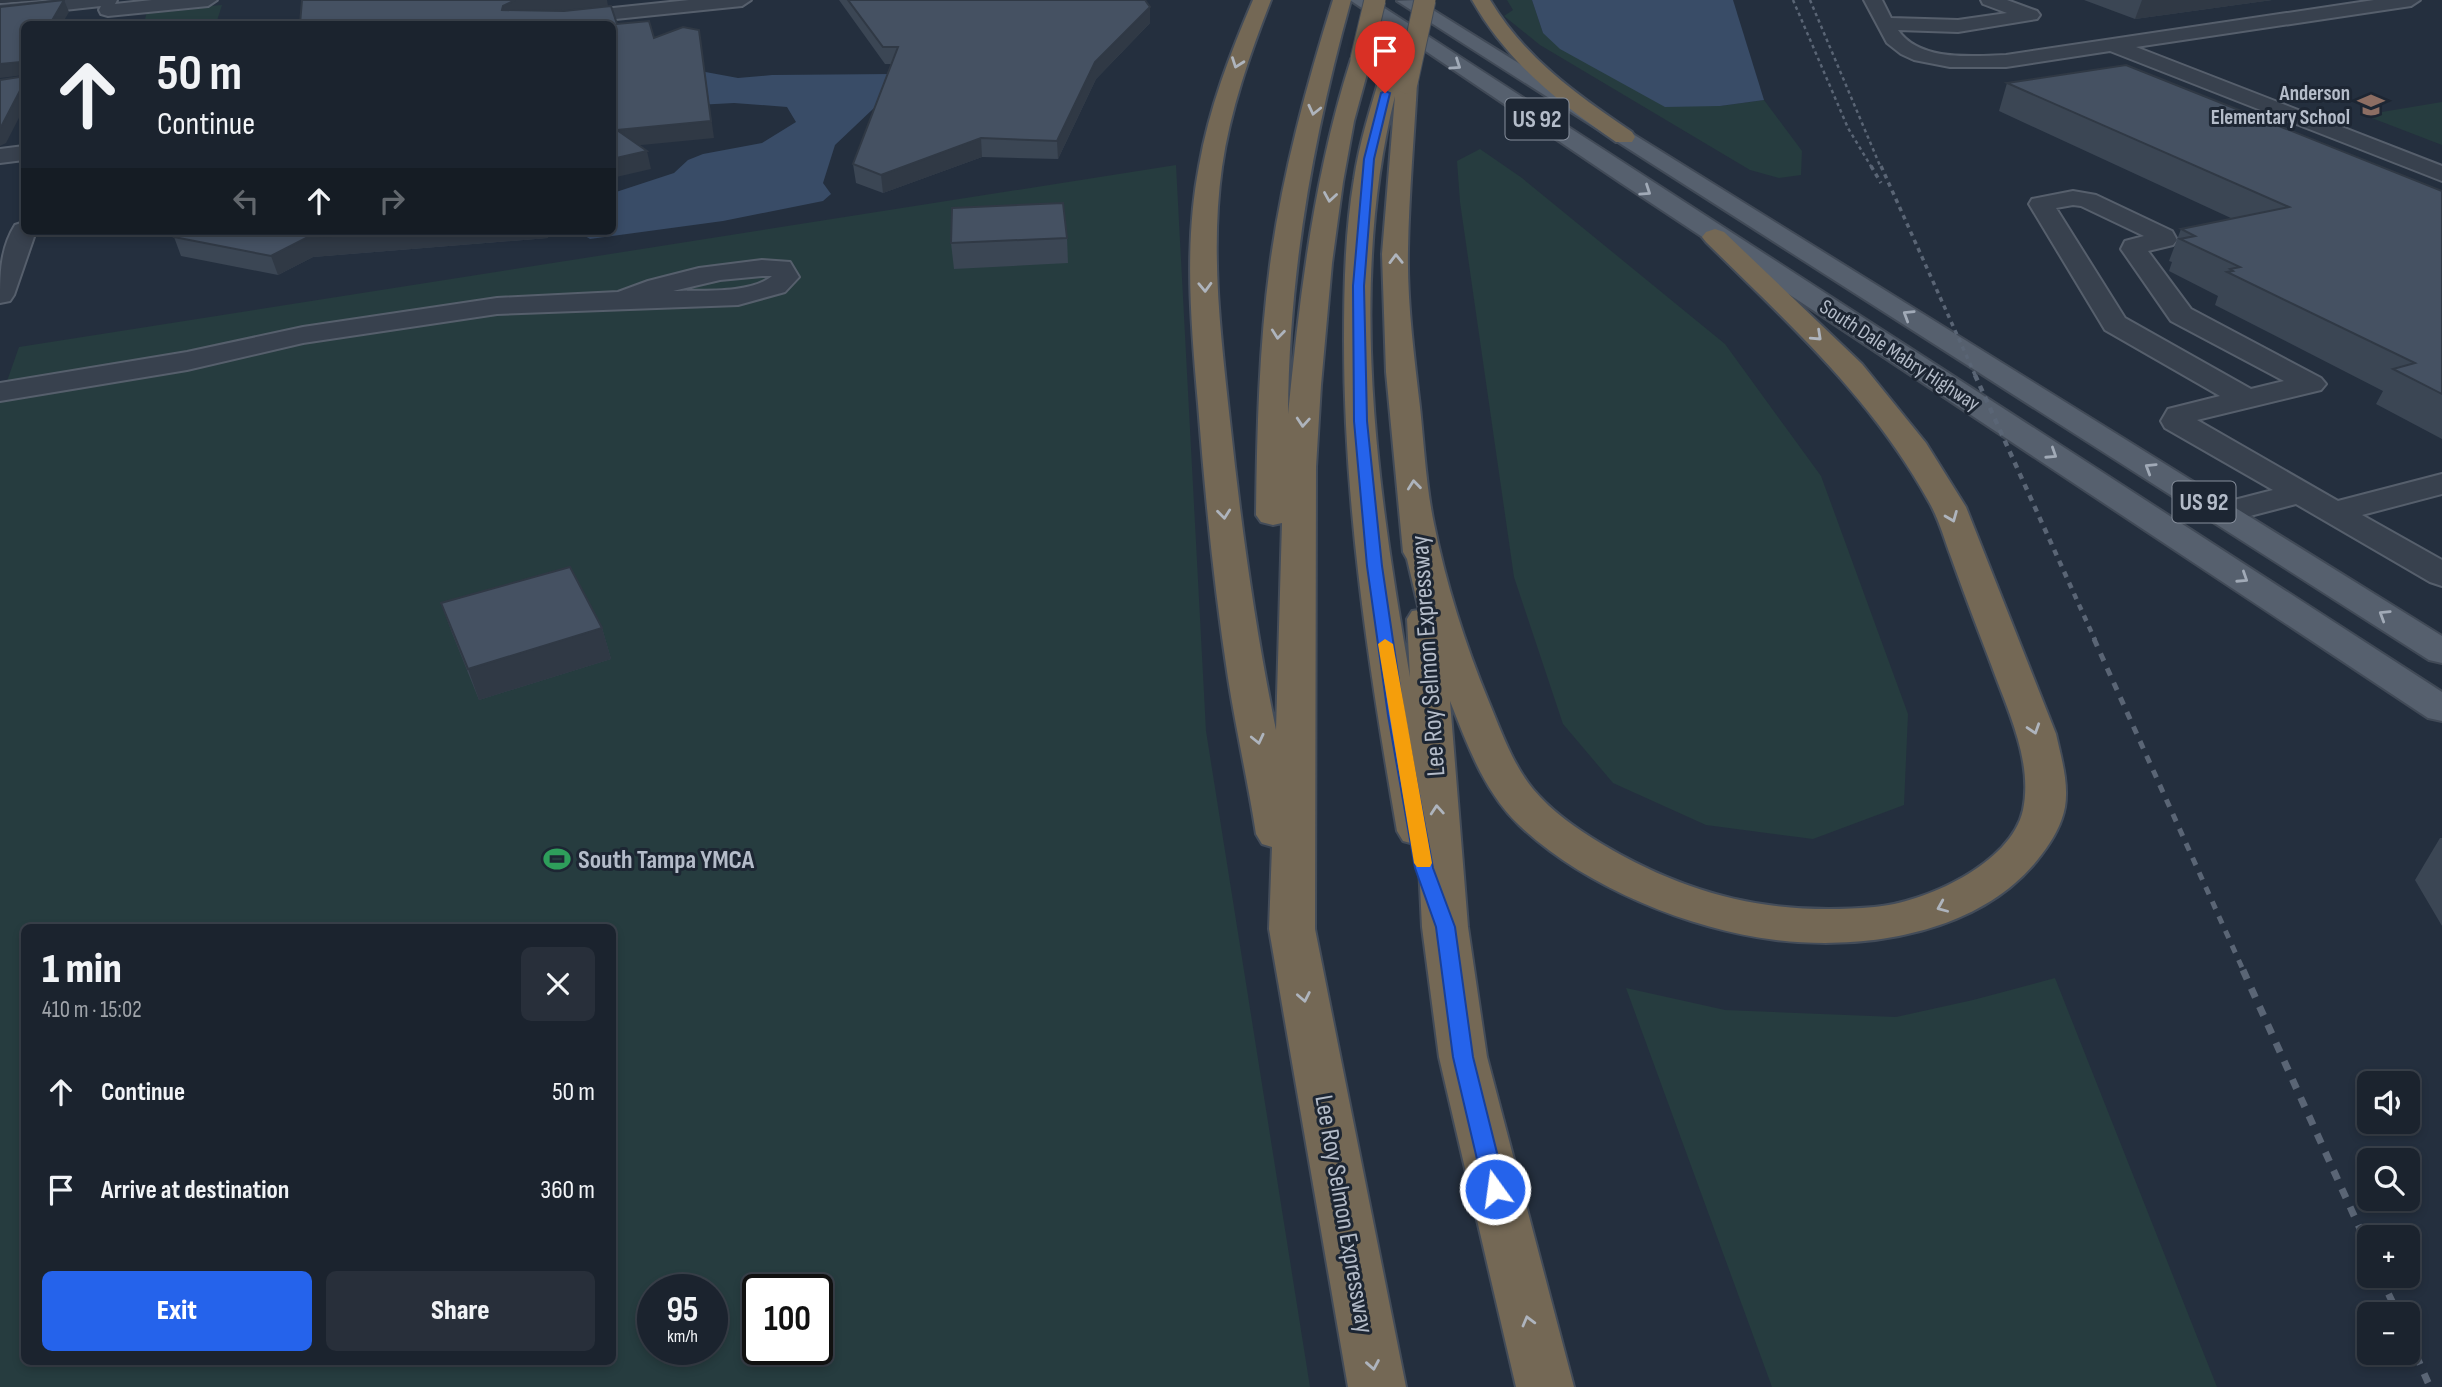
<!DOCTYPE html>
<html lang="en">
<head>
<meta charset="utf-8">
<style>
  body { margin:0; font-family:"Sofia Sans Condensed",sans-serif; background:#282f3a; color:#f1f3f6; height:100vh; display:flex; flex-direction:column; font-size:26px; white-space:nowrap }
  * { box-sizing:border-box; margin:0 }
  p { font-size:23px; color:#a0a4aa }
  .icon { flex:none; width:38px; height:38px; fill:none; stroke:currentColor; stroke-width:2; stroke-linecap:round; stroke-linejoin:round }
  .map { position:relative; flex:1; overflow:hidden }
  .details { position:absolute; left:21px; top:924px; width:595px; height:441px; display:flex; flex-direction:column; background:#1b232e; border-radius:10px; box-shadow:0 4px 10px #0003,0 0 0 2px #39404a }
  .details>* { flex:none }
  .banner { position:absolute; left:21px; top:21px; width:595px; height:214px; border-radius:10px; box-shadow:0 4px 10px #0003,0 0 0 2px #39404a; background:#1b232e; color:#f1f3f6; overflow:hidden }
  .buttons { position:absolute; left:2357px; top:1071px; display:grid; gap:14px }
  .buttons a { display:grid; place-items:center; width:63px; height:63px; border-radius:10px; background:#1b232e; box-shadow:0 4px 10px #0003,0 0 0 2px #39404a; font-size:35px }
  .speed { position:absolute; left:637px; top:1274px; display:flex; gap:14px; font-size:35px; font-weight:700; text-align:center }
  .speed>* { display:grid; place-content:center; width:91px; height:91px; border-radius:50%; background:#1b232e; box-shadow:0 4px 10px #0003,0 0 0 2px #39404a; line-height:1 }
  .speed small { font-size:18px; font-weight:400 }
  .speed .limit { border:4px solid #111; border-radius:10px; background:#fff; color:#111 }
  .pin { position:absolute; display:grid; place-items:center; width:60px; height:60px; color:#fff; margin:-72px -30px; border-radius:50% 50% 50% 0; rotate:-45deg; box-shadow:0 0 7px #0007 }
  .pin .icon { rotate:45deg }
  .me { position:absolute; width:77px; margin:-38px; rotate:346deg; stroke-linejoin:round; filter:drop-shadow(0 0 5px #0008) }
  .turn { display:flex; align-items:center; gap:24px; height:147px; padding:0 21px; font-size:32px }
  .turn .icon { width:91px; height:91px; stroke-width:2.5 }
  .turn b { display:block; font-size:49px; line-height:60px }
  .lanes { display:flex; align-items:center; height:66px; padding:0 21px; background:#0003; justify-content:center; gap:35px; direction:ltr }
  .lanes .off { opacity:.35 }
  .round { display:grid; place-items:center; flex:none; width:74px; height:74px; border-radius:10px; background:#282f3a }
  .head { display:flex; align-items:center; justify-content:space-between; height:119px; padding:0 21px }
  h1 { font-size:42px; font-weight:800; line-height:52px }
  .button { display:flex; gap:14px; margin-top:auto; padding:14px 21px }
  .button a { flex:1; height:80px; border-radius:10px; background:#2563eb; color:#fff; font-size:28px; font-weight:800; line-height:80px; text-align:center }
  .button a+a { background:#282f3a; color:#f1f3f6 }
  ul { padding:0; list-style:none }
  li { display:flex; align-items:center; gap:21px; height:98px; padding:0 21px }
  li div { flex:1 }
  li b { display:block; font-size:26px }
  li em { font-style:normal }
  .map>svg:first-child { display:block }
  .green { fill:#263c3f; fill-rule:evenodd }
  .water { fill:#394c67 }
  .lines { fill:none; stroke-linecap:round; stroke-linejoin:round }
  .minor-casing { stroke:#565f6c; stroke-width:4 }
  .major-casing { stroke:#414a57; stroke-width:4 }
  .highway-casing { stroke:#434c59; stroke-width:4 }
  .minor { fill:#38414e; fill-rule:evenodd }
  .major { fill:#56606e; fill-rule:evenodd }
  .highway { fill:#746855; fill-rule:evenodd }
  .rail-far4 { stroke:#5a6575; stroke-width:2.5; stroke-dasharray:3.5 3.5; stroke-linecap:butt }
  .rail-far3 { stroke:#5a6575; stroke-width:3.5; stroke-dasharray:4.5 4.5; stroke-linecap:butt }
  .rail-far2 { stroke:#5a6575; stroke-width:4.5; stroke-dasharray:6 6; stroke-linecap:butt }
  .rail-far1 { stroke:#5a6575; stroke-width:5; stroke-dasharray:8 8; stroke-linecap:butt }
  .rail { stroke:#5a6575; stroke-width:7; stroke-dasharray:10 10; stroke-linecap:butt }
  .highway-bridge-casing { stroke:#434c59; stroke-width:23; stroke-linecap:butt }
  .highway-bridge { stroke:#746855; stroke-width:21 }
  .wall { fill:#3b4654 }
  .shaded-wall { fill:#303945 }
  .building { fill:#455162; stroke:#303945; stroke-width:2 }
  .oneway { stroke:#aeb4bd }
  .oneway2 { stroke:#a1aab7 }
  .route { fill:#2563eb; stroke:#184099; stroke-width:2 }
  .slow { fill:#f59e0b }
  .labels { text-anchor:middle; stroke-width:6; stroke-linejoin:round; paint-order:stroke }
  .far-poi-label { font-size:21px; font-weight:bold; fill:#b4bcc9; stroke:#1d2633; text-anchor:end }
  .far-street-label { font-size:21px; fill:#b4bcc9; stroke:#1d2633 }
  .shield { fill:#1d2633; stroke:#878f9c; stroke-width:2 }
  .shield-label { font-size:24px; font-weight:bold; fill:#b4bcc9 }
  .street-label { font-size:26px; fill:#b4bcc9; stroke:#1d2633 }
  .poi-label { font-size:26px; font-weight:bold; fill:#b4bcc9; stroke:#1d2633; text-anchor:start }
</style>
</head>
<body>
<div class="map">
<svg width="2442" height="1387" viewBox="0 0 2442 1387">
  <rect width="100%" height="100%" fill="#242f3e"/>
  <g class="green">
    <path d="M1507,0h25l11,33 177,73 44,-6 38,51 -1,24 -22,3 -29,-8 -210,-125 -36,-29 9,-6z"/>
    <path d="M222,5l-6,19h-72l3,-13z"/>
    <path d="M2442,102v43l-78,-30z"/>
    <path d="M1480,149l42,29 203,166 96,132 87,238 -4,91 -91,34 -107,-14 -93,-42 -50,-59 -49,-147 -54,-375 -3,-41z"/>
    <path d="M1176,165l30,566 104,656h-1310v-986l19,-54zM24,928h588v434h-588zM653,1290h59v59h-59zM758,1290h59v59h-59z"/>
    <path d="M2055,978l162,409h-445l-146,-399 99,22 171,7 77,-17z"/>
  </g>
  <g class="water">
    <path d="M1532,0h201l31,100 -44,6 -55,1 -105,-58 -17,-16z"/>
    <path d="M673,66l65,12 34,-3 121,-1v16l-58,55 -12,38 8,11 -8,7 -100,20 -133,18 -13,-8h35l1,-38 61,-20 14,-13 15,-6 59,-11 34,-21 -9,-15 -53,-4 -56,3z"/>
  </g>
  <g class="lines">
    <g class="minor-casing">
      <g id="minor">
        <path d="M53,0h64l-2,4 37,-4h65l-9,6 -100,10 -7,-2 -2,-4 2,-4 -101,11v-12z"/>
        <path d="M689,0h62l-9,6 -175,18h-59l10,-6z"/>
        <path d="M1864,0h18l9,18 67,2 49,-7 -24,-9 -2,-4h26l30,11 3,4 -3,4 -79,13 -60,-2c22,32 74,26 108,25l368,-55h46l-9,6 -275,41 306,119v15l-332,-130 -104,16h-56l-36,-7 -13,-6 -14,-11z"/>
        <path d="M24,146v14l-24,3v-14z"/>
        <path d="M2073,191l23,4 76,36 5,9 -4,5 -25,6 43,58 130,69 5,6 -5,6 -124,30 141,81 104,-27v20l-80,21 80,45v26l-12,-4 -134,-78 -73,19 -12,-3 -5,-7 5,-7 62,-16 -108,-62 -4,-7 7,-12 52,-13 -115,-66 -76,-126 3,-5zM2073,205l8,1 63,30 -19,5 -4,8 50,72 113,60 -33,8 -126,-71 -69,-110z"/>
        <path d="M24,222v9h12l-22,64 -4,6 -10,2c0,-28 0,-54 15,-78z"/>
        <path d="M762,260l28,2 9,15 -14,15 -47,13 -241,9 -194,29 -116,27 -187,31v-18l187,-31 116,-25 194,-29 121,-6 30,-11 51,-13zM762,276h10c-21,18 -72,14 -99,15l47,-11z"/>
      </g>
    </g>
    <g class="major-casing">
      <g id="major">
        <path d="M1350,0h22l1070,692v29l-14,-3 -807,-535z"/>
        <path d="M1417,0l1025,636v27l-13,-3 -1032,-659z"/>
      </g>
    </g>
    <g class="highway-casing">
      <g id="highway">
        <path d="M1253,0h18c-21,54 -41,110 -49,167 -12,85 -1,170 8,254 11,104 25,207 46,309l6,-207 -9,2 -12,-3 -5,-7c1,-84 3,-167 14,-250 12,-90 36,-178 63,-265h18c-38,136 -62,272 -63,414 12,-120 26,-240 63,-355l3,-4h14l3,4 -17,62 -11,61 -11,81 -11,122 -5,82 -1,462 91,458h-58l-79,-458 3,-82 -10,-3 -6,-10c-8,-52 -20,-104 -28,-156 -14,-91 -23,-183 -30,-274 -7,-79 -14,-160 1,-238 10,-58 31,-112 54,-166z"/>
        <path d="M1472,0h18c35,58 87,95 142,132l3,5 -3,5h-16c-58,-40 -109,-80 -144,-142z"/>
        <path d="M1390,70l7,2 3,7h14l3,4c-3,55 -8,111 -9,167 -1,51 6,105 12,157 4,38 6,79 14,117 12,60 31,120 55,178 12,29 24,63 44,87 19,23 44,40 69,55 87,52 171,72 272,63 50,-4 137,-43 149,-97 10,-48 -15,-99 -31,-143 -14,-37 -28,-73 -41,-110 -7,-18 -12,-38 -22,-55 -57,-104 -140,-178 -223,-260l-4,-5 4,-5 9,-3 9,3 138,132 64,79 40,64 90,227c5,23 13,49 9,73 -3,17 -13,34 -23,47 -58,79 -175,97 -266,86 -88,-11 -193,-54 -257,-115 -35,-33 -52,-81 -69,-124l18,226 19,130 87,330h-58l-77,-330 -17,-130 -4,-82 -15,-4 -6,-10c-28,-162 -53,-324 -53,-489 0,-54 1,-110 10,-163 5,-35 16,-69 26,-103l3,-4zM1395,96l-13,158 4,118 17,180 4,7 12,51 -7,1 -5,8 3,58c-33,-189 -62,-393 -15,-581z"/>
      </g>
    </g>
    <use href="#minor" class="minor"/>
    <use href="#major" class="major"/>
    <use href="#highway" class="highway"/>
    <g class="rail-far4">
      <path d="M1793,0l55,128 24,40"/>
      <path d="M1810,0l71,168"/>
    </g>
    <g class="rail-far3">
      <path d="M1871,166l10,17"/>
      <path d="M1881,166l95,211"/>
    </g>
    <path class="rail-far2" d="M1975,375l120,265"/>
    <path class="rail-far1" d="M2094,639l150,333"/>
    <g class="rail">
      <path d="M2243,970l127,281"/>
      <path d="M2380,1276l18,38"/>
      <path d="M2408,1337l22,50"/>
    </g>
    <g class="highway-bridge-casing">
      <g id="highway-bridge">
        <path d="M1361,59l14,-59"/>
        <path d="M1407,83l18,-83"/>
      </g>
    </g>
    <use href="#highway-bridge" class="highway-bridge"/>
  </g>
  <g class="wall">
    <path d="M839,0h306l5,23 -54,56 -38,80 -76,-2 -99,36 -27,-10 -3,-19 38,-100h-6z"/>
    <path d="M2084,0h188l-137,19z"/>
    <path d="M2007,83l435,108v248l-66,-35 7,-13 -168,-86 3,-9 -49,-25 3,-9 -3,-1 12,-32 52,-10 -234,-108z"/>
    <path d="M174,237l374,1 -235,19 -35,18 -97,-19z"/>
    <path d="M1067,238l1,25 -114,6 -3,-26z"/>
    <path d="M441,603l161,25 9,31 -132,41 -27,-67z"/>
    <path d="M2440,838h2v88l-27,-46z"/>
  </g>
  <g class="shaded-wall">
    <path d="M0,0h42l-42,3z"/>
    <path d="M64,0l5,12 -7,12h-12z"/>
    <path d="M515,0h92l1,6 -90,9 -16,-5 1,-4z"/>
    <path d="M2142,0h130l-137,19z"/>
    <path d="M1150,7v16l-54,56 -38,80 -1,-18 38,-79z"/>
    <path d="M699,30l15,108 -93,9 -4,-17z"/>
    <path d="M20,62l4,13 -24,3v-14z"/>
    <path d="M24,83v25l-18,35 -6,3v-17z"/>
    <path d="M981,138l1,19 -99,36 -2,-18z"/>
    <path d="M647,151l4,18 -39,9v-19z"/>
    <path d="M398,231h152l-2,7 -235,19 -35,18 -7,-19 35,-18z"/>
    <path d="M602,628l9,31 -132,41 -11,-31z"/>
  </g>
  <g class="building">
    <path d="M64,0l-14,24h-26v59l-24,46v-49l20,-3v-15l-20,2v-57z"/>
    <path d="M302,0h213l-12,6 -1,4 62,1 47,-5 6,18 32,-3 5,17 29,-11 16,3 12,91 -94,9 30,21 -35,8v-135h-312z"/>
    <path d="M848,0h297l5,7 -55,55 -38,79 -76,-3 -100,37 -28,-11 45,-117h-15z"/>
    <path d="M2126,65l316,126v203l-49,-25 22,-6 -188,-91 6,-1 -3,-2 10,-2 -60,-28 15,-3 -14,-7 108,-22 -282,-124z"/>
    <path d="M1063,203l4,35 -116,5 1,-35z"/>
    <path d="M178,231h220l-92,7 -35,18 -97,-19z"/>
    <path d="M570,567l32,61 -134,41 -27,-66z"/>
  </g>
  <defs><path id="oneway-chevron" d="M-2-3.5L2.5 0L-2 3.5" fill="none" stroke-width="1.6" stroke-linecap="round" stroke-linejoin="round" transform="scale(1.75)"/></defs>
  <g class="oneway">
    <use href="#oneway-chevron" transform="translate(1237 63) rotate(110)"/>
    <use href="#oneway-chevron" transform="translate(1314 110) rotate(103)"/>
    <use href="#oneway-chevron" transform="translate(1330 197) rotate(99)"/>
    <use href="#oneway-chevron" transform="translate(1396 259) rotate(-91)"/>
    <use href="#oneway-chevron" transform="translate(1205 287) rotate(88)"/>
    <use href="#oneway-chevron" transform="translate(1278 334) rotate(96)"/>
    <use href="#oneway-chevron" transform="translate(1817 336) rotate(43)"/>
    <use href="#oneway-chevron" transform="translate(1303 422) rotate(94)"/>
    <use href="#oneway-chevron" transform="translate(1414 485) rotate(-96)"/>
    <use href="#oneway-chevron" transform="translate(1224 514) rotate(84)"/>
    <use href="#oneway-chevron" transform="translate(1952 517) rotate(68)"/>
    <use href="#oneway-chevron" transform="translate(2034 729) rotate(72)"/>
    <use href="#oneway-chevron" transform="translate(1258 739) rotate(77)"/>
    <use href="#oneway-chevron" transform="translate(1437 810) rotate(-94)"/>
    <use href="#oneway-chevron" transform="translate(1942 907) rotate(157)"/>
    <use href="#oneway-chevron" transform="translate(1304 997) rotate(79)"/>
    <use href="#oneway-chevron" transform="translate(1528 1321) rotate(-105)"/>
    <use href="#oneway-chevron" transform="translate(1373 1365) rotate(80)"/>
  </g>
  <g class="oneway2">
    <use href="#oneway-chevron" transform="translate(1456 65) rotate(34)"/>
    <use href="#oneway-chevron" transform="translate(1646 191) rotate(34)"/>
    <use href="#oneway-chevron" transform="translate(1908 315) rotate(-148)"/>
    <use href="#oneway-chevron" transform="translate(2052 454) rotate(33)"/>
    <use href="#oneway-chevron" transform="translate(2150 468) rotate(-148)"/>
    <use href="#oneway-chevron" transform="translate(2243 578) rotate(33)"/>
    <use href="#oneway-chevron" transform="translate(2384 615) rotate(-148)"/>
  </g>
  <path class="route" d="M1385,91l5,2 -16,66 -10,127 3,135 15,145 22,149 29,153 22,59 18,130 33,132 -3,7 -8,2 -8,-2 -3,-7 -31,-132 -17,-130 -21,-59 -27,-153 -21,-149 -13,-145 -1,-135 11,-127 17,-66z"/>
  <path class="slow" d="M1385,639l8,5 39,219 -2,4h-13l-3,-4 -36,-219z"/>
  <defs>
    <g id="school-bare" transform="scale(2.1)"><path d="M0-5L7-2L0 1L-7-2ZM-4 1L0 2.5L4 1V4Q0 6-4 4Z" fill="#8d6e63" stroke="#1d2633" stroke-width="2.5" paint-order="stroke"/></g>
    <g id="stadium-bare" transform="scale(2.1)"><path d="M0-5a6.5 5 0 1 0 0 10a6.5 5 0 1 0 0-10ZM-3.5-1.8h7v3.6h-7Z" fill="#2e9e5b" stroke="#1d2633" stroke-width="2.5" paint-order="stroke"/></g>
  </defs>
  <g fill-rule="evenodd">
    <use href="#school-bare" x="2371" y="105"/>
    <use href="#stadium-bare" x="557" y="859"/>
  </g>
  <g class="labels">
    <g class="far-poi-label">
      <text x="2350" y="100">Anderson<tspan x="2350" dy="24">Elementary School</tspan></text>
    </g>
    <g class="far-street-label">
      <text transform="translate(1900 355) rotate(33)" y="7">South Dale Mabry Highway</text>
    </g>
    <g class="shield">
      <rect x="1505.5" y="98.5" width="63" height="41" rx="5"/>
      <rect x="2172.5" y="481.5" width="63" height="41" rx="5"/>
    </g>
    <g class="shield-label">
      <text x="1537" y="127">US 92</text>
      <text x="2204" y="510">US 92</text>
    </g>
    <g class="street-label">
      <text transform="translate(1427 656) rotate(-94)" y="9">Lee Roy Selmon Expressway</text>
      <text transform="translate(1345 1214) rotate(80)" y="9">Lee Roy Selmon Expressway</text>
    </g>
    <g class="poi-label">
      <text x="578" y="868">South Tampa YMCA</text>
    </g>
  </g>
</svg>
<div class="buttons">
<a><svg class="icon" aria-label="sound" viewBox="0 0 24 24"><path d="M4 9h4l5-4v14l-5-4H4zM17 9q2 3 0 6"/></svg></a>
<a><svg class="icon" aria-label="search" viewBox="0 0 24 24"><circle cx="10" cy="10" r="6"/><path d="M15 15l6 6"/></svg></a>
<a>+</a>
<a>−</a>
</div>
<div class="speed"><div>95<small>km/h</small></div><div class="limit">100</div></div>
<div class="pin" style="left:1385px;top:93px;background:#d93025"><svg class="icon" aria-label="arrive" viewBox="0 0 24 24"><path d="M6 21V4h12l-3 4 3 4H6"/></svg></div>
<svg class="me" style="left:1495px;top:1189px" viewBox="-20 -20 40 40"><circle r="17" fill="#2563eb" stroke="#fff" stroke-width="3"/><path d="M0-11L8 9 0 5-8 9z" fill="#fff"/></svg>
<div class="banner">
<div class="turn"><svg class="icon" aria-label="ahead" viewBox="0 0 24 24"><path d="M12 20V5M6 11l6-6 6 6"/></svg><div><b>50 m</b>Continue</div></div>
<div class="lanes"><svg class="icon off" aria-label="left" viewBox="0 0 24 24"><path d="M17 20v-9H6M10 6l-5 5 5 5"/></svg><svg class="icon" aria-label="ahead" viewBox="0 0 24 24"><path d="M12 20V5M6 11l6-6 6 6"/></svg><svg class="icon off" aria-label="right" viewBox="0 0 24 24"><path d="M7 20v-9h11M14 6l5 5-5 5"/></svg></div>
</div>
<section class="details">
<div class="head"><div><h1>1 min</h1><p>410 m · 15:02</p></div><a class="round"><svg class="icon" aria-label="close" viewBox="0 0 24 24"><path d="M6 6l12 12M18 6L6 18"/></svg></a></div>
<ul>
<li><svg class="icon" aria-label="ahead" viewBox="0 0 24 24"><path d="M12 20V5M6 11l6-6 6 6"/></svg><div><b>Continue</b></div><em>50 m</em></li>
<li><svg class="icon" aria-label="arrive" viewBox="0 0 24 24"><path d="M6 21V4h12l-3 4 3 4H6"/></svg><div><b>Arrive at destination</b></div><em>360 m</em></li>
</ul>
<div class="button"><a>Exit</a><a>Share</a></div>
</section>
</div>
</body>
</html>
